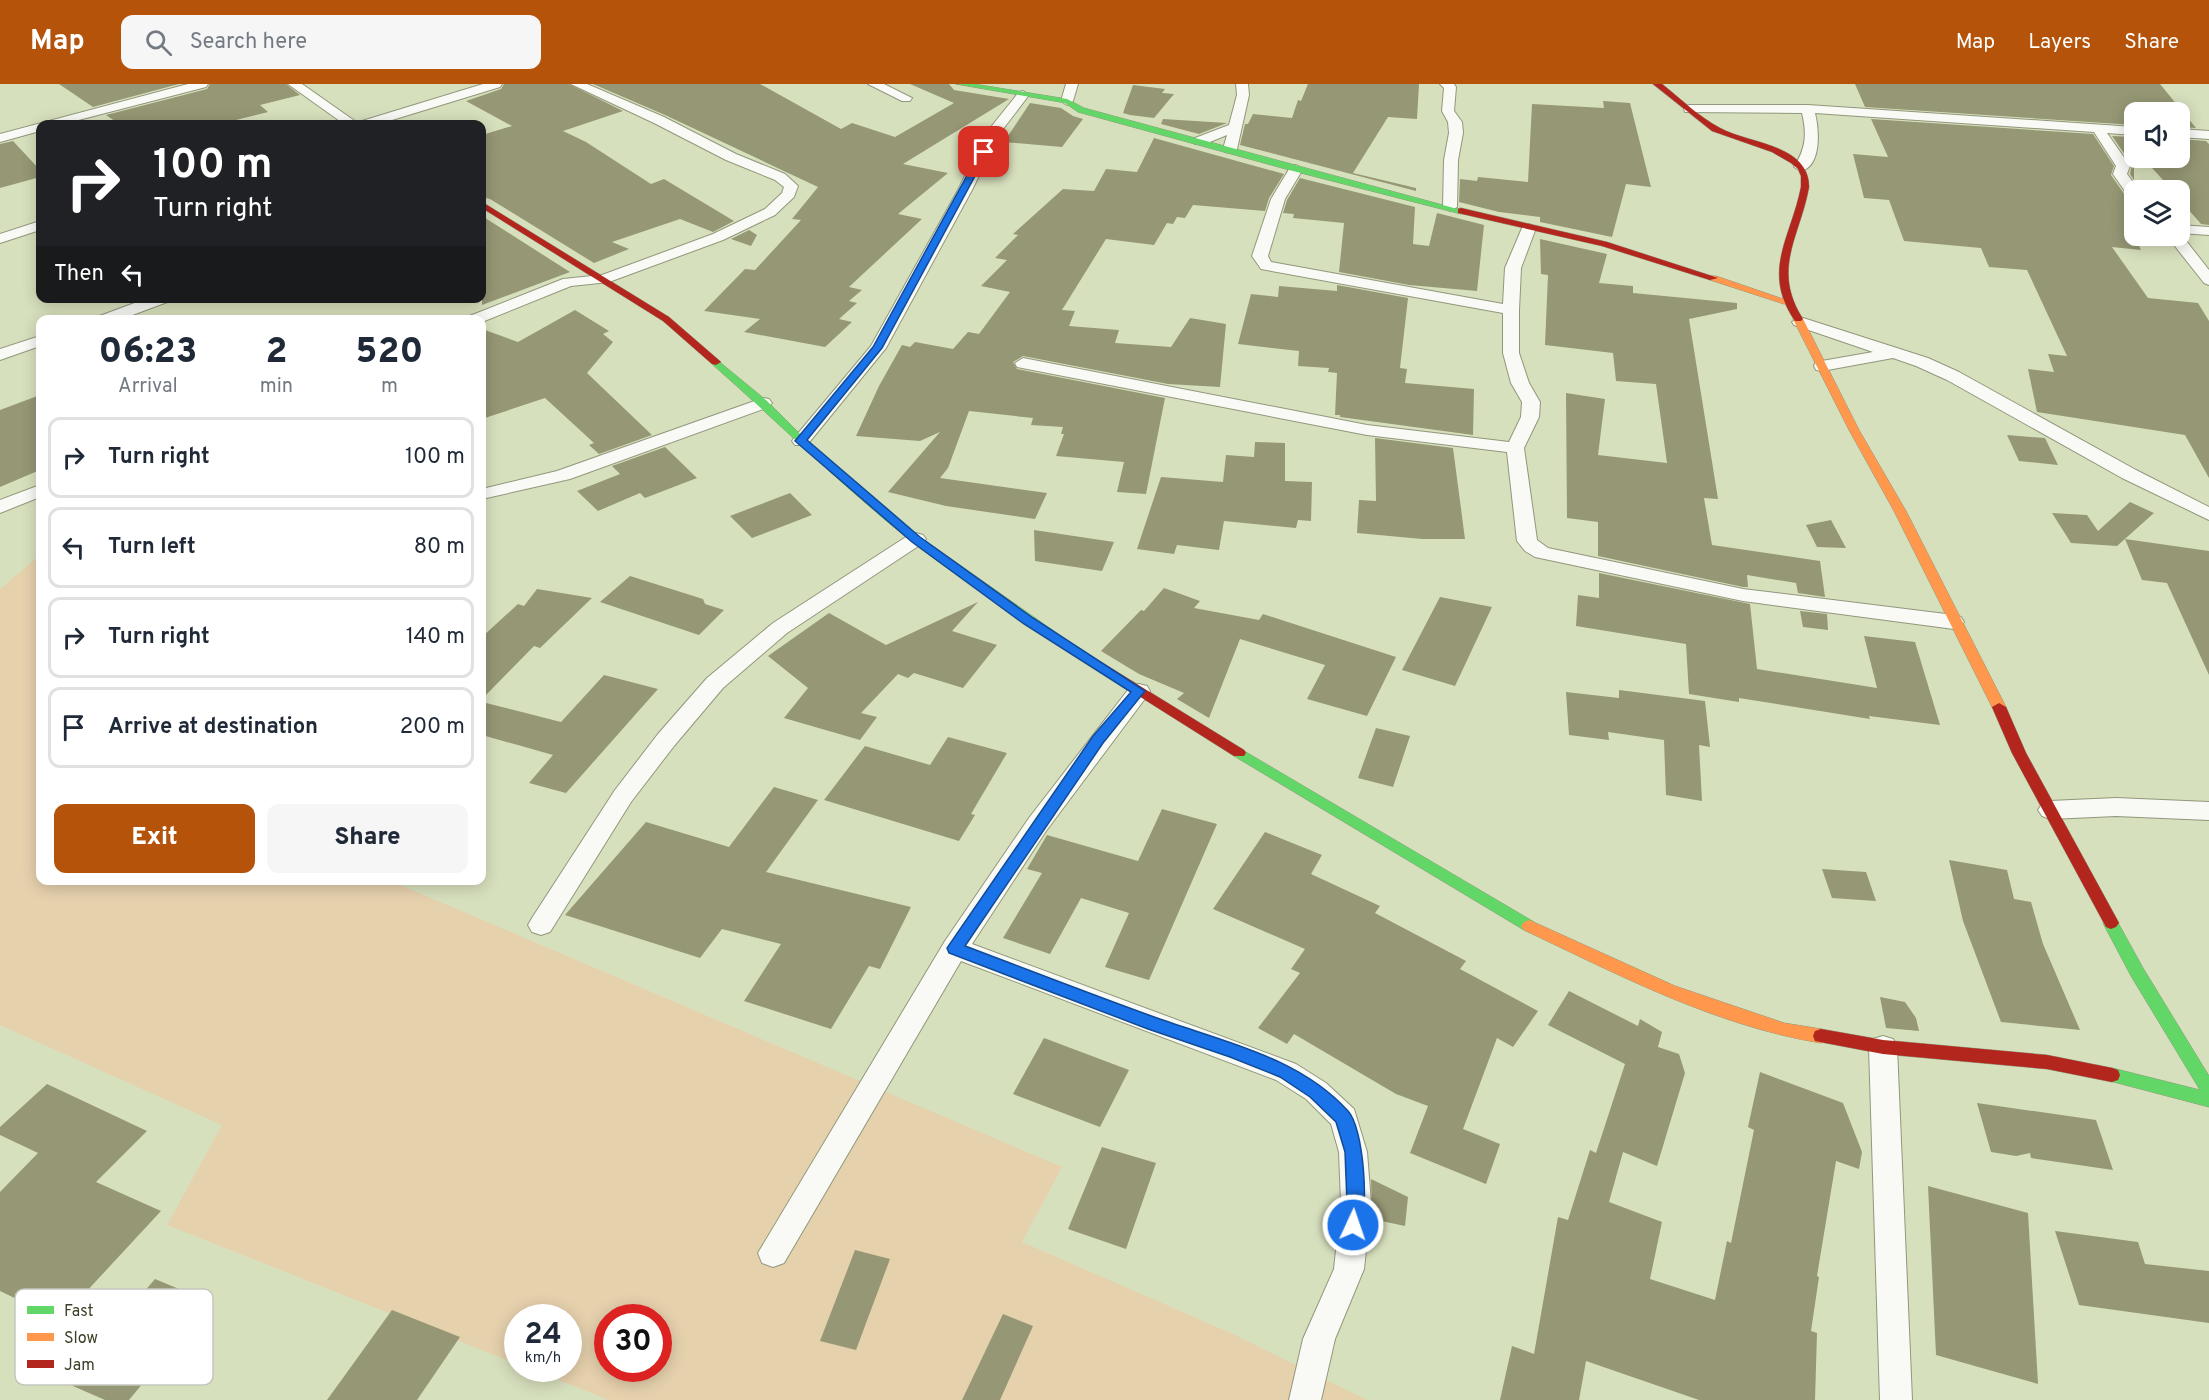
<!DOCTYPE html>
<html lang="en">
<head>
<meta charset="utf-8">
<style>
  body { margin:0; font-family:Overpass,sans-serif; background:#f6f6f7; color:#1f2937; height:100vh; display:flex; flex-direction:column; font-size:22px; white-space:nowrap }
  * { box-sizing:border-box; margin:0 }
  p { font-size:20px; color:#747a83 }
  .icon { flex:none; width:33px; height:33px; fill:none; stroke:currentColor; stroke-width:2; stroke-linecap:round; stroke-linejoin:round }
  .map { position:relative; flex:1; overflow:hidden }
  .side { position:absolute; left:36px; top:231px; width:450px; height:570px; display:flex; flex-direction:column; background:#fff; border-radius:12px; box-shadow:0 3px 15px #0003 }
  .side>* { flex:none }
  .hud { position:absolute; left:36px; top:36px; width:450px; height:183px; border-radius:12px; box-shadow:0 3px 15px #0003; background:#202124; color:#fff; overflow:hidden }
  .tools { position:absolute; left:2124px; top:18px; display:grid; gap:12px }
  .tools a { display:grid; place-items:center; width:66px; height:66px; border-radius:12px; background:#fff; box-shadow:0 3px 15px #0003; font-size:30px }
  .speed { position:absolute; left:504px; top:1220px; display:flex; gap:12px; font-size:30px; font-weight:700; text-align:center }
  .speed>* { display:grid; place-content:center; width:78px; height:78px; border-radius:50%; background:#fff; box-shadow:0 3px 15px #0003; line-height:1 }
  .speed small { font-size:15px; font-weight:400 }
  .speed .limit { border:9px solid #d22; background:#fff; color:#111 }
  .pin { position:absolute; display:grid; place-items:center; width:51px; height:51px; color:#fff; margin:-26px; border-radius:12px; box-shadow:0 3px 9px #0006 }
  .me { position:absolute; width:66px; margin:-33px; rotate:3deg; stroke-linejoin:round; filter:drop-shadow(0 0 4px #0008) }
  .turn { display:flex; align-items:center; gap:21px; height:126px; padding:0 18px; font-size:27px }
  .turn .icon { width:78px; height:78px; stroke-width:2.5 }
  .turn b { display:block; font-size:42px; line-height:51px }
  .then { display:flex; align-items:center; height:57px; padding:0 18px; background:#0003; gap:12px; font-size:22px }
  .eta { display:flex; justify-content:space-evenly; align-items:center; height:102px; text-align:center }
  .eta b { font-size:36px; font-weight:800; line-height:42px }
  .action { display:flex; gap:12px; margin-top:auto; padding:12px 18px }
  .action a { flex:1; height:69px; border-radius:12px; background:#b45309; color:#fff; font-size:24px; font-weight:800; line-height:69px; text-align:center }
  .action a+a { background:#f6f6f7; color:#1f2937 }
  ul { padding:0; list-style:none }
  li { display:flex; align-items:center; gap:18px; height:81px; margin:0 12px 9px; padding:0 6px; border:3px solid #e0e1e3; border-radius:12px }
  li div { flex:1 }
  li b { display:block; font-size:22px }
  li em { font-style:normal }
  header { display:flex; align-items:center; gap:36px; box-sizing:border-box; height:84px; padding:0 30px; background:#b45309; color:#fff }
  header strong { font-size:28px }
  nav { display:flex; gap:33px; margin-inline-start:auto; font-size:21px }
  .search { width:420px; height:54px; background:#f6f6f7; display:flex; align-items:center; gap:15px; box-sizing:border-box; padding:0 21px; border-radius:12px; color:#747a83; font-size:22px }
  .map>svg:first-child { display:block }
  .green { fill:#e6d1ad; fill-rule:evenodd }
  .building { fill:#969774 }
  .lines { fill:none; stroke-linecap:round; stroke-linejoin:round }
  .street-casing { stroke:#91977c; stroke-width:2 }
  .fast-casing { stroke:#91977c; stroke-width:1 }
  .slow-casing { stroke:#91977c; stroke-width:1 }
  .jam-casing { stroke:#91977c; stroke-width:1 }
  .street { fill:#f9faf5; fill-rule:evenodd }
  .fast { fill:#63d668; fill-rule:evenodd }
  .slow { fill:#ff974d; fill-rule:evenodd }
  .jam { fill:#b3261e; fill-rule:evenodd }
  .route { fill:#1a73e8; stroke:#114b97; stroke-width:1.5 }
  .key { fill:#fff; stroke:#c4c6be; stroke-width:1.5 }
  .key-label { font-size:16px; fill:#3a4126 }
</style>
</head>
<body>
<header>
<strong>Map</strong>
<div class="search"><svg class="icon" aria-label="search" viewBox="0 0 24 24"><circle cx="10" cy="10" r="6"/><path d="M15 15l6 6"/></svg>Search here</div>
<nav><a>Map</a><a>Layers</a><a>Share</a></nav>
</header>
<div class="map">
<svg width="2209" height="1316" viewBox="0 0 2209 1316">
  <rect width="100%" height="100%" fill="#d7e0bd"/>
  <path class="green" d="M40,471v325l351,1 671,286 -40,75 211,92 134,66h-758l-81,-32h40v-51h-50l-1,47 -350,-139 55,-100 -222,-100v-436zM608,1233h50v51h-50z"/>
  <g class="building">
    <path d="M59,0h120l-86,23z"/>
    <path d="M210,0h76l14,11 -40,10 8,7 -48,12h-101l-13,-9 101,-26z"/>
    <path d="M504,0h65l54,27 -60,20 23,11 65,42 13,-5 70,42 -21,11 -33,-13 -68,23 17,7 -35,14 -104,-64 -8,-2v-62l30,-9 -46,-25 35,-12z"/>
    <path d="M593,0h167l81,45 11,-6 43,14 59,-34 -44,-19h39l5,6 55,9 -106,65 45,9 -50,41 24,5 -73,68 13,3 -13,11 8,2 -18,16 13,3 -27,25 -81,-15 16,-13 -56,-8 41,-42 10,1 46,-50 -9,-1 26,-32 -153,-72z"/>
    <path d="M1308,0h111l-2,35 -29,-2 -35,56 63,15v3l-176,-46 5,-21h3l5,-10 39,4 6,-18 3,1z"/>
    <path d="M1855,0h305l36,44 -16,-1v-15h-46v13l-269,-18z"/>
    <path d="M1133,1l32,4 -3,4 12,1 -20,24 -24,-3 -7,-2z"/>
    <path d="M1603,17l27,2 21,84 -25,-3 -14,53 -72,-15v-5l-41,-5 -40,-10 1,-23 17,2 1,-4 50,5 4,-78 72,4z"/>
    <path d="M1030,19l31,5 12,8 10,3 -21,28 -58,-5z"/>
    <path d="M1163,35l64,4 -28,11 -38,-10z"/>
    <path d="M1871,35l222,15 21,32 -3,9 16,23 7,2v36h12l2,4 -12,-1 5,11 -29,-3 36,51 50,5 11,18v157l-24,-43 -148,-23 -9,-43 26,3 -6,-18 19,2 -40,-86 -38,-3 -8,-19 -77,-7 -15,-41 -25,-2 -11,-44 35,3z"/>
    <path d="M2112,52l22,1v43l-4,-6 2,-9z"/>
    <path d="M1154,54l130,36 -15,24 -4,13 -72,-6 -8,13 -8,-1 -4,7 -6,-1 -13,22 -48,-6 -44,71 13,1 -6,15 50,4 -4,13 56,4 19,-29 36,6 -6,63 -52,-3 -145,-28 -10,6 4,7 148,29 -19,96 -29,-2 7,-30 -68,-6 8,-22h-3l2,-7 -32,-2 2,-7 -64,-7 -21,57 -8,10 107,15 -12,26 -89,-13 -58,-14 52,-60 -20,9 -64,-5 23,-50 23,-41 8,2 5,-5 38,7 15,-17 11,2 31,-42 -29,-6 26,-26 -12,-2 23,-23 -5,-1 50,-45 31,2 12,-22 31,3z"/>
    <path d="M2180,55l26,2 3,3v81l-8,-1 -21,-24v-10h-8l-29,-32h37z"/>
    <path d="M13,57l27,29v7l-40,11v-44z"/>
    <path d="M1300,94l115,29 -2,37 16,2 8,-33 47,12 -7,66 -68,-6 -70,-13 5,-49 -51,-5 1,-4 -11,-1 4,-13z"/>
    <path d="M482,132l88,56 -88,33z"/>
    <path d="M749,146l8,5 -6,11 -20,-7z"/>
    <path d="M1540,155l67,15 -8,29 34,3v7l104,10v6l-48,10 29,180 -14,-1 8,47 108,16 5,36 -27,-4 -2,-10 -49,-8 1,12h-5l-145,-31v-34l-31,-4 -1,-125 39,6 -7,56 69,8 -11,-79 -40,-3 -3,-28 -68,-8 3,-70 -7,-1z"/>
    <path d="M1337,201l71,13 -8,70 7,1 -2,14 69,6 -1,46 -133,-18v-2h-5l2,-42 -9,-1 1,-4 -31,-2 1,-15 -61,-7 13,-50 27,3 1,-11 58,5z"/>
    <path d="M575,226l34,21 -6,3 10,8 -26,31 65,62 -53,19 -10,-9 5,-2 -49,-45 -63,21v-90l36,13z"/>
    <path d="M40,311v75l-40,17v-77z"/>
    <path d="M2007,351l38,3 13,27 -39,-4z"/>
    <path d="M1375,354l78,10 12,91h-43l-65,-6 2,-33 17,1z"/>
    <path d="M1255,358l30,1v38l27,1 -1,39 -13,-1 -2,8 -72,-7 -5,29 -42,-5 -3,9 -37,-5 24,-72 62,5 3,-27 28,2z"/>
    <path d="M665,363l32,31 -52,20 -5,-5 -42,18 -21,-20 43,-17 -8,-8z"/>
    <path d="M790,409l22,22 -60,23 -22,-22z"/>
    <path d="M2130,418l24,11 -37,33 -46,-3 -19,-30 35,2 11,16z"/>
    <path d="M1831,436l15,28 -29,-1 -11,-22z"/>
    <path d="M1034,446l80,12 -12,29 -67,-10z"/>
    <path d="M2125,455l84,12v124l-42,-92 -25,-3z"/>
    <path d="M1599,489l151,31 7,65 120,19 -13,-52 51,6 25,83 -71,-9 1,3 -131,-21v4l-50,-8 -3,-50 -110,-18 2,-31 21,3z"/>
    <path d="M630,492l73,23 2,5 19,6 -25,25 -99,-33z"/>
    <path d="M1164,504l36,13 -6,7 65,12 4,-6 133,43 -29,59 -60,-17 18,-34 -85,-26 -31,79 -32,-19 7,-6 -45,-19 -38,-23 40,-41 3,1z"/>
    <path d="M537,505l55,9 -52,50 -6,-2 -52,53v-62l36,-33 6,2z"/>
    <path d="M1440,513l52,10 -37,79 -53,-16z"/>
    <path d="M978,518l-26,29 45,14 -34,43 -49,-15 -6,5 -10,-4 -37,39 16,4 -17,23 -76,-22 24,-30 -40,-32 61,-43 57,32z"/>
    <path d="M1800,527l27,3 1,16 -25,-3z"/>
    <path d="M604,591l54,14 -92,104 -37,-10 24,-28 -71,-20v-33l79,20z"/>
    <path d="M1619,606l86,11 5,46 -11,-2 3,56 -36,-6 -2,-55 -56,-8 1,8 -40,-5 -3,-43 53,6z"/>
    <path d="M1376,644l34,8 -17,51 -35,-9z"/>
    <path d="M948,653l59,16 -36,61 4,1 -16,26 -135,-41 41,-54 65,19z"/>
    <path d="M774,703l44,13 -52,72 145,35 -31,62 -11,-3 -38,63 -87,-28 37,-57 -59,-15 -22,29 -135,-43 81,-93 83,25z"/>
    <path d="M1162,725l55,15 -68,156 -44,-13 24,-54 -48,-15 -31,56 -47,-16 39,-65 -15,-4 20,-34 91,26z"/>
    <path d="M1265,748l57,23 -11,19 69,32 -5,7 91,48 -6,8 78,42 -25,36 -16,-9 -34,91 37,15 -14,40 -76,-31 18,-47 -32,-12 -102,-60 -7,10 -29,-16 42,-55 -9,-4 14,-20 -92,-40z"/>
    <path d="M1949,776l58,10 7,29 17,3 12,42 37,86 -79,-8 -38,-101z"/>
    <path d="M1822,785l44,3 10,29 -44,-3z"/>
    <path d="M1569,907l69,35 2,-7 22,13 -4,15 21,7 6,19 -28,93 -34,-14 -14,50 53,20 -12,57 65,21 12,-59 4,2 23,-113 -6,-3 12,-55 83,31 19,49 -3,17 -23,-8 -19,115 2,1 -8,54 6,2 -2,67h-116l-113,-39 -7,39h-79l12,-54 22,8 24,-137 10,3 22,-70 6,3 29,-89 -77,-39z"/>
    <path d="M1880,913l25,5 11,16 3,13 -33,-3z"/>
    <path d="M1044,954l85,32 -29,57 -87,-33z"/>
    <path d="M47,1000l100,47 -51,51 65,29 -101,109 -60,-29v-99l38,-39 -38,-18v-8z"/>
    <path d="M1977,1019l119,17 17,50 -82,-12 -1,-5 -14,3 -25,-4z"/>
    <path d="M1102,1063l54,16 -30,86 -58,-20z"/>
    <path d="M1371,1095l37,18 -3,29 -33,-7z"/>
    <path d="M1928,1102l100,27 10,171 -102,-29z"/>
    <path d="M2055,1147l83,11 7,22 64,7v52l-130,-18z"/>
    <path d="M855,1166l35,9 -34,91 -36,-9z"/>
    <path d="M155,1195l55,23 -81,98h-24l-39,-17z"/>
    <path d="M392,1226l68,27 -43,63h-90z"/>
    <path d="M1003,1230l30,12 -33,74h-38z"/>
  </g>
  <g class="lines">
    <g class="street-casing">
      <g id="street">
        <path d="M188,0h20l-2,3 -143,37h-23v7l-40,11v-8z"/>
        <path d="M288,0h14l57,40h-15z"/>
        <path d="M483,0h19l-2,3 -121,37h-19l2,-3z"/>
        <path d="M571,0h16l77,33 72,37 49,20 13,12 -4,11 -19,18 -52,25 -114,42 -38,4 -89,36v-2h-17l2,-3 96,-38 39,-4 111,-41 52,-25 17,-16 2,-6 -9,-7 -49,-20 -72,-37z"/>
        <path d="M868,0h16l28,14 -2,3h-8z"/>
        <path d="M1066,0h12l-5,17 -6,4 -6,-4z"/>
        <path d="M1236,0h12l1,11 -12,54 -7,4 -5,-1 -2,-3 4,-14 -22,9h-10l-2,-3 2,-3 34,-13 8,-30z"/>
        <path d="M1440,0h14l2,3 -2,24 8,11 1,11 -5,27 -1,47 -7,4 -7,-4 1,-47 5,-27 -1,-11 -6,-11 2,-23z"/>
        <path d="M1023,7l6,4 -29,38 -28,57 -86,158 -79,97h-12l-3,-4 3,-4 76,-91 87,-156 29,-58 32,-40z"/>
        <path d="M1690,21h118l326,22v8l-27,-2 23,33 -3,8 12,16h-5v8l-5,-1 -16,-23 3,-8 -22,-34 -279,-19c4,16 7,53 -14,58l-7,-4c12,-19 13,-33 8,-54l-117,-1 -1,-3 1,-3z"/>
        <path d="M2180,45l29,2v8l-29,-2z"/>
        <path d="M1296,81l7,4 -18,30 -17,57 3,6 232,42 2,-36 17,-40 7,-4 7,4 -15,40 -2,42v43l10,30 11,19 -1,15 -15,31 13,92 11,8 195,41 211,26 7,2 3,5 -3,5 -7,2 -211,-28 -208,-44 -10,-6 -8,-10 -10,-89 -140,-17 -350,-68 -2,-4 8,-5 344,67 142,17 12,-25 1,-15 -11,-19 -8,-30v-40l-242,-44 -9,-13 19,-57 20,-33z"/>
        <path d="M40,137v9l-40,13v-9z"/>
        <path d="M2180,141l29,2v8l-29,-2 29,37v15l-5,-2 -37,-47h13z"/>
        <path d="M148,214h24l-2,3 -51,19h-24l2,-3z"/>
        <path d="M1800,233l128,41 31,14 177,98 73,37v13l-87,-42 -175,-98 -31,-14 -23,-8 -71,13 -6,-1 -2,-4 2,-4 57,-10 -79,-27 -2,-3z"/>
        <path d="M40,252v10l-40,14v-11z"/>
        <path d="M763,314l6,1 3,4 -3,4 -199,72 -88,20v-10l75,-18z"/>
        <path d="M40,401v12l-40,16v-13z"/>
        <path d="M916,449l7,2 3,4 -3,4 -136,90 -64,55 -49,58 -43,56 -81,130 -9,3 -9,-3 -4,-7 4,-7 83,-128 43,-56 49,-56 66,-55 136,-88z"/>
        <path d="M1139,600l8,2 3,5 -3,5 -101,135 -74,113 324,120 30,19 28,26 13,43 4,51 -7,66 -29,70 -14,61h-32l14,-61 31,-70 7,-66 -2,-51 -8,-28 -25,-25 -30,-19 -315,-119 -177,302 -11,4 -11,-4 -4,-10 187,-312 84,-123 102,-132z"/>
        <path d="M2116,714l93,4v18l-93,-4 -66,3 -8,-3 -4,-6 4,-6 8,-3z"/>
        <path d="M1883,952l10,3 4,8 15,353h-32l-11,-353 4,-8z"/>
      </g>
    </g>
    <g class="fast-casing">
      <g id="fast">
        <path d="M956,0h18l93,15 17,9 381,103 -4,3 -168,-43 -215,-59 -13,-9z"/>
        <path d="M716,275l51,42 38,38 115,98 138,97 2,3 -2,3h-8c-46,-33 -94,-64 -139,-99 -69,-55 -132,-118 -199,-177l-1,-2z"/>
        <path d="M1239,664l295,174 3,4 -3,4 -5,2 -5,-2 -290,-174 -2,-3z"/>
        <path d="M2111,833l5,2 27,49 66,108v31l-103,-27 -2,-5 2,-5 6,-2 88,22 -69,-114 -28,-53 3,-4z"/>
      </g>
    </g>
    <g class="slow-casing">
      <g id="slow">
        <path d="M1710,192h6l76,26 -8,2 -74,-24z"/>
        <path d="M1798,232l5,3 56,111 47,81 100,196 -2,3 -5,1 -7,-4 -98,-196 -45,-81 -56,-111z"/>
        <path d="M1529,836l146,66 109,37 37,6 6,2 2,5 -2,5 -6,2c-105,-17 -202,-68 -297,-113l-3,-4 3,-4z"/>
      </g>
    </g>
    <g class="jam-casing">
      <g id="jam">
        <path d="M1653,0h9c19,15 37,33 58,44 29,16 89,16 89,59 -9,50 -38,82 -6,132l-2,2h-6c-34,-50 -4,-83 6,-134v-11l-3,-7 -7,-6 -19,-11 -60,-21z"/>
        <path d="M482,118l187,115 52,45 -5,3 -4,-1 -49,-43 -181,-113z"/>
        <path d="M1461,124l146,34 111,36 -8,2 -108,-34 -144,-33v-4z"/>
        <path d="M1054,549l190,117 2,3 -2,3h-10l-184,-116 -2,-3 2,-3z"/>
        <path d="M1999,619l7,4 20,46 93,170 -3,4 -5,2 -5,-2 -94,-174 -20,-46z"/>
        <path d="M1821,945l62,11 164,15 65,13 6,2 2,5 -2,5 -6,2 -65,-13 -164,-15 -68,-13 -2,-5 2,-5z"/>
      </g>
    </g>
    <use href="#street" class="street"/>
    <use href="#fast" class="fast"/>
    <use href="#slow" class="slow"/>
    <use href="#jam" class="jam"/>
  </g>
  <path class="route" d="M981,66l7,2 -106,196 -75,92 113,97 113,81 112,73 -42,52 -138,203c64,24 128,49 192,72 67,24 142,39 191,93 16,17 21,99 12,120l-7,3 -6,-3 -3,-6 3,-22 -2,-51 -9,-30 -26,-25 -30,-20 -50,-20 -82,-28 -199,-76 -2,-5 146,-212 38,-44 -107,-68 -112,-82 -117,-101 78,-94z"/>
  <rect x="15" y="1205" width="198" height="96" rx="9" class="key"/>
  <rect x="27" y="1222" width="27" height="8" fill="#63d668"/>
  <rect x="27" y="1249" width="27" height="8" fill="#ff974d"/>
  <rect x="27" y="1276" width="27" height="8" fill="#b3261e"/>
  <g class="key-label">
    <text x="64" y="1232">Fast</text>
    <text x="64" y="1259">Slow</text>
    <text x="64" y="1286">Jam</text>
  </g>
</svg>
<div class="tools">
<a><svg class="icon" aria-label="sound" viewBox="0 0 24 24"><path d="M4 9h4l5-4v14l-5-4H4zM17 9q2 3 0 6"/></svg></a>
<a><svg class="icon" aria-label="layers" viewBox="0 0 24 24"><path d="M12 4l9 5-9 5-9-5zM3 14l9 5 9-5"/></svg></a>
</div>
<div class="speed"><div>24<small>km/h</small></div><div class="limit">30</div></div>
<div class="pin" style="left:984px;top:68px;background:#d93025"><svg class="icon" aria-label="arrive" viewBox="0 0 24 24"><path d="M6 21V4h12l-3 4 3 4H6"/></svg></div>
<svg class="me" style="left:1353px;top:1141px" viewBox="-20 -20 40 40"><circle r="17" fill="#1a73e8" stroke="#fff" stroke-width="3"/><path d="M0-11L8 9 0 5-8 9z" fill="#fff"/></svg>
<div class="hud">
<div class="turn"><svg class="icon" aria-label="right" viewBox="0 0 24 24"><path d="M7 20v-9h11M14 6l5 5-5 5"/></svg><div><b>100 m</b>Turn right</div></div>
<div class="then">Then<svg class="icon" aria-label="left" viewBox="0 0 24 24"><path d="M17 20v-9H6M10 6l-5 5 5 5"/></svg></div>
</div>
<section class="side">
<div class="eta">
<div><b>06:23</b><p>Arrival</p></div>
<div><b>2</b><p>min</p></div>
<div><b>520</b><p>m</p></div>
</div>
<ul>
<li><svg class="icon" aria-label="right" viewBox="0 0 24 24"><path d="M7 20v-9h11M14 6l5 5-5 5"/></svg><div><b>Turn right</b></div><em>100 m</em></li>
<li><svg class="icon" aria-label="left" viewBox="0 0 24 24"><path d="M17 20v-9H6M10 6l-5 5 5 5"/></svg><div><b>Turn left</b></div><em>80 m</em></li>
<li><svg class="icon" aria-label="right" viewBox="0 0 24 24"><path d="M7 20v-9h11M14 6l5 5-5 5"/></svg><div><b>Turn right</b></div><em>140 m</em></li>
<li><svg class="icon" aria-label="arrive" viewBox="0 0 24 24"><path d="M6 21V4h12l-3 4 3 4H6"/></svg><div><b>Arrive at destination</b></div><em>200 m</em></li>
</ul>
<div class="action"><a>Exit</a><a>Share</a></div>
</section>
</div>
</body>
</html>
